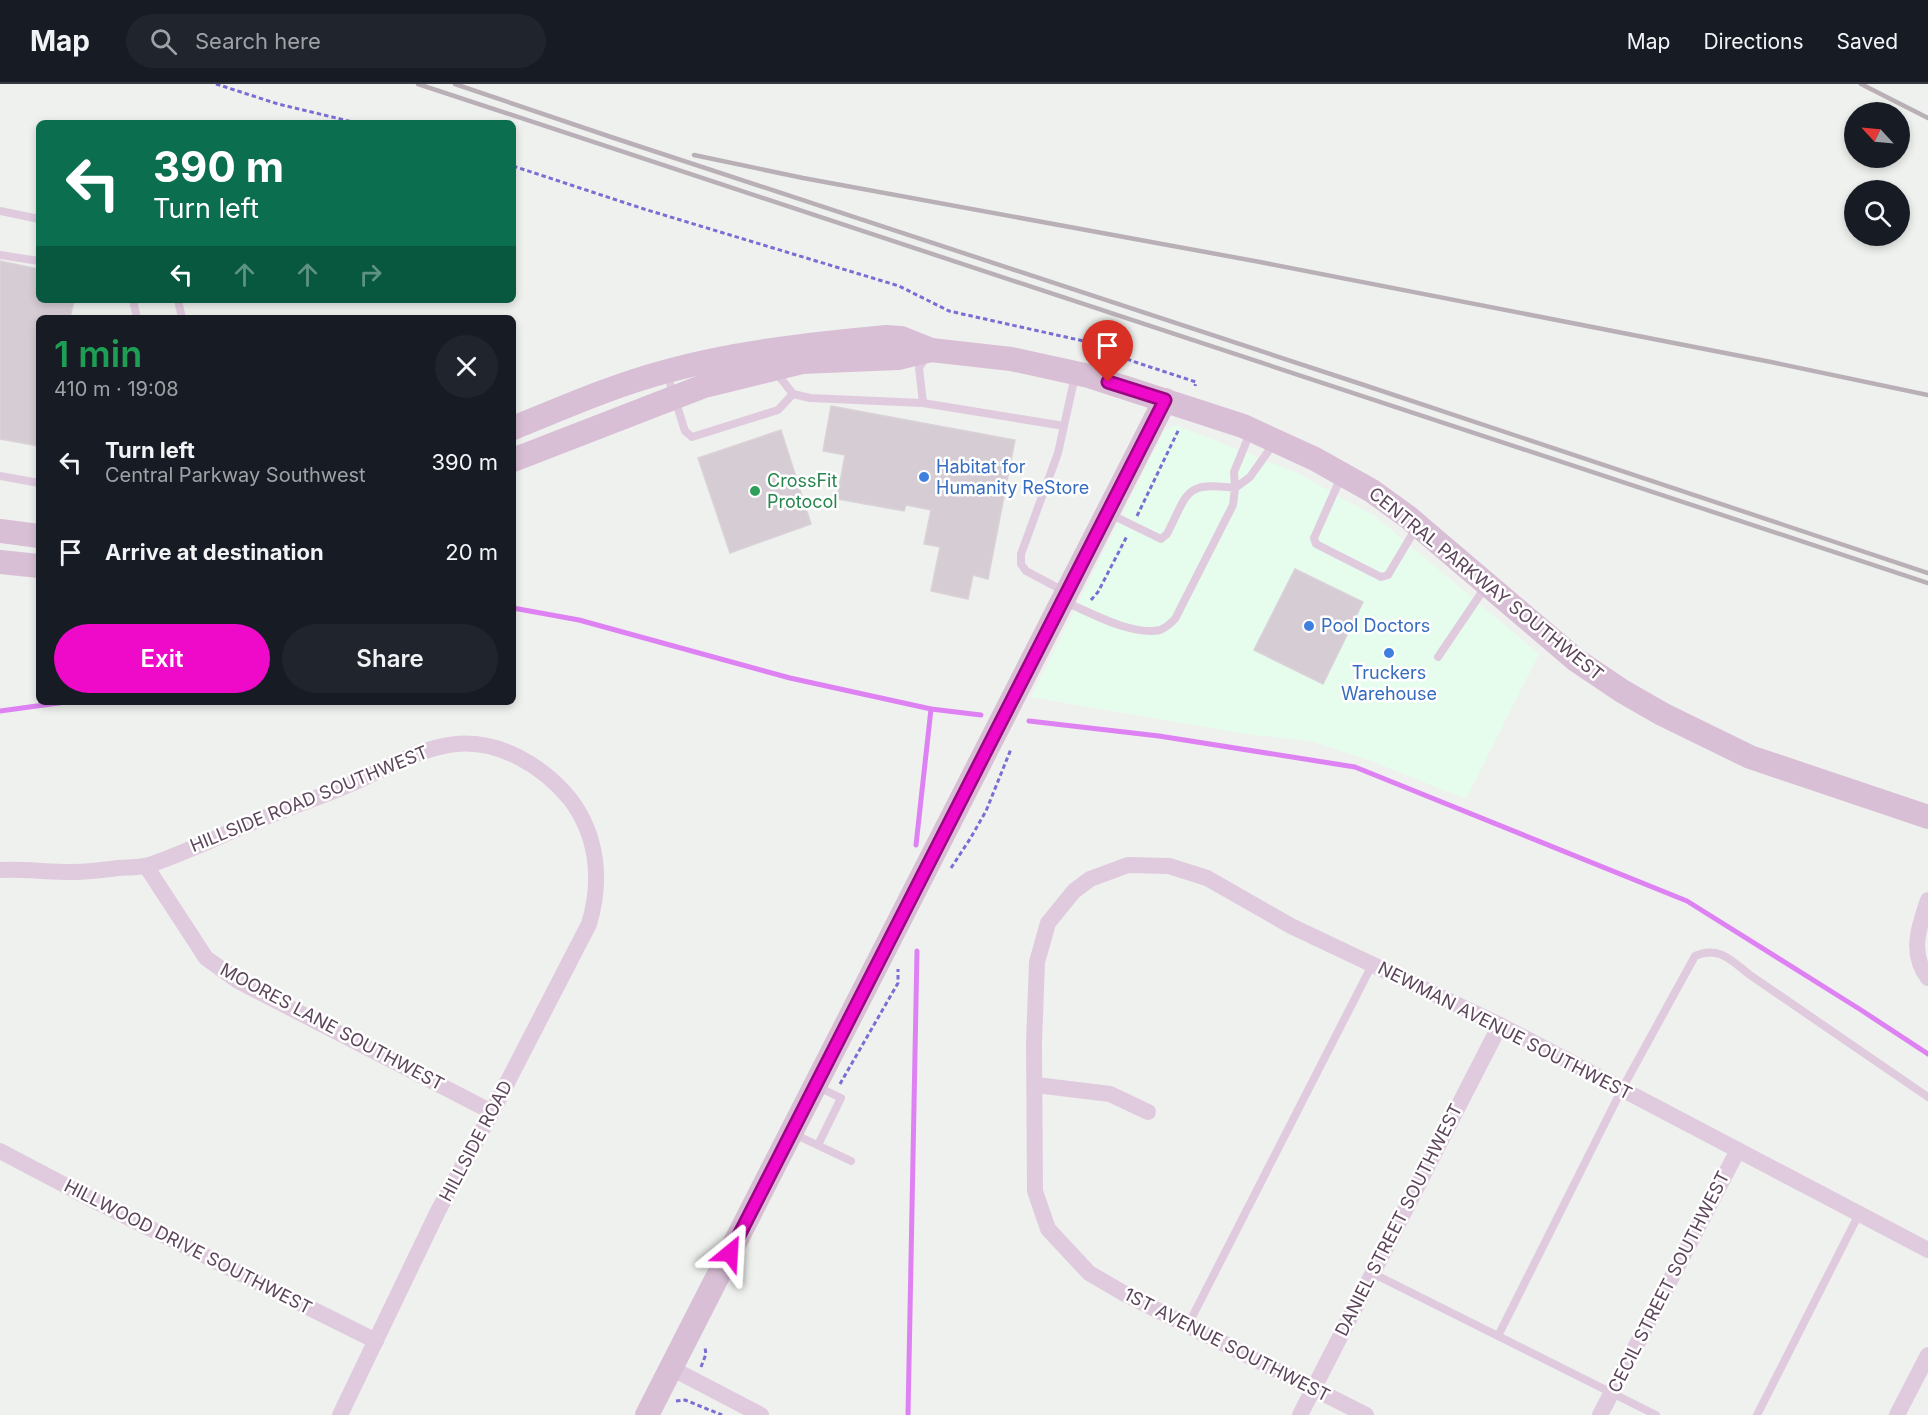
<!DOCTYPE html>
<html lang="en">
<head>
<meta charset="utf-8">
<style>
  body { margin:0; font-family:Inter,sans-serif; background:#20242c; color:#f1f3f6; height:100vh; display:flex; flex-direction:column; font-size:22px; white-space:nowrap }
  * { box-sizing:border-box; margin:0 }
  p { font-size:20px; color:#9ea1a6 }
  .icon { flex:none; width:33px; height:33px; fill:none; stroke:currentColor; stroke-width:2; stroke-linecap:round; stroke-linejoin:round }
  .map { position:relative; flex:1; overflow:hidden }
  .panel { position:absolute; left:36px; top:231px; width:480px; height:390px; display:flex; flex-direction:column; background:#171b24; border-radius:9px; box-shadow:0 3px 9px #0003 }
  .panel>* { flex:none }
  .hud { position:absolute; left:36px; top:36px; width:480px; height:183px; border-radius:9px; box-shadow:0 3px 9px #0003; background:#0b6e4f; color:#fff; overflow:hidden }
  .needle { width:39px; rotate:296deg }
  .tools { position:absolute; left:1844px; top:18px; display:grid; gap:12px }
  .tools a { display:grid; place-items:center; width:66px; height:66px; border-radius:50%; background:#171b24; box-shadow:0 3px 9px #0003; font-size:30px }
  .pin { position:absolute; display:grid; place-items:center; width:51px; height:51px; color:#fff; margin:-62px -26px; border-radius:50% 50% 50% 0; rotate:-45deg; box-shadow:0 0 6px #0007 }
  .pin .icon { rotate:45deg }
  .me { position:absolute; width:66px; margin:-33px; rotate:27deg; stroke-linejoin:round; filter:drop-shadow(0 0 4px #0008) }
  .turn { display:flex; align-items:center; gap:21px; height:126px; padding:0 18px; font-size:27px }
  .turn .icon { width:78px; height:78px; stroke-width:2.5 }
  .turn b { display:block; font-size:42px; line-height:51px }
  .lanes { display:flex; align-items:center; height:57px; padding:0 18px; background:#0003; justify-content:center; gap:30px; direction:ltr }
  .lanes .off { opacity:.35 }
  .round { display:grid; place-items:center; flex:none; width:63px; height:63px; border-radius:32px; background:#20242c }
  .headline { display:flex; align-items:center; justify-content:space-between; height:102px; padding:0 18px }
  h1 { font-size:36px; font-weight:600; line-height:45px; color:#1e9e55 }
  .action { display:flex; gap:12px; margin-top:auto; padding:12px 18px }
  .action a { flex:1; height:69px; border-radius:36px; background:#ef0ac9; color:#fff; font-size:24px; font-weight:600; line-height:69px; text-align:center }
  .action a+a { background:#20242c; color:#f1f3f6 }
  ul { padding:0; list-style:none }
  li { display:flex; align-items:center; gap:18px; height:90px; padding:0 18px }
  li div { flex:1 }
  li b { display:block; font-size:22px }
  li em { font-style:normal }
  header { display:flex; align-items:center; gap:36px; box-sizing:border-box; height:84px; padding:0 30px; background:#171b24; border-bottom:2px solid #363941 }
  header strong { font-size:28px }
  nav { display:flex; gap:33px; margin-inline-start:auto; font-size:21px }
  .search { width:420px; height:54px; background:#20242c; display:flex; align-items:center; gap:15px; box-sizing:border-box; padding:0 21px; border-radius:33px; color:#9ea1a6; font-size:22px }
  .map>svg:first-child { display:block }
  .commercial { fill:#e6fded }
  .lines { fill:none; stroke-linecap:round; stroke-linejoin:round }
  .stream { stroke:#de82f3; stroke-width:5 }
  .building { fill:#d6cdd4; stroke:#dad2d8; stroke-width:1.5 }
  .path { stroke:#796ed3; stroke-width:3; stroke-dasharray:4.5 3; stroke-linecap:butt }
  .lane { stroke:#e0cbde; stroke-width:8 }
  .street { stroke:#e0cbde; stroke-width:16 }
  .secondary { stroke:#d9bfd6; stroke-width:24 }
  .rail { stroke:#b9b0b7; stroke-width:4.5 }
  .route-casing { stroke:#9b0683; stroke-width:15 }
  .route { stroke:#ef0ac9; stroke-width:10 }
  .shop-dot { fill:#3f7fe0; stroke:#fff; stroke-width:2 }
  .leisure-dot { fill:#2e9e5b; stroke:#fff; stroke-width:2 }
  .labels { text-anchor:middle; stroke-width:5; stroke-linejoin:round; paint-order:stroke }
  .shop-label { font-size:18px; fill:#366cbe; stroke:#fff; text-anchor:start }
  .leisure-label { font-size:18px; fill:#27864d; stroke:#fff; text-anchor:start }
  .street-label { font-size:18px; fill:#5d455b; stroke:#fff }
</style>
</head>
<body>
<header>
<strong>Map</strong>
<div class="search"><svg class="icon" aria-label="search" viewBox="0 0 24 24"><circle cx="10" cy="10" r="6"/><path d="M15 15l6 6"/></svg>Search here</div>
<nav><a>Map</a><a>Directions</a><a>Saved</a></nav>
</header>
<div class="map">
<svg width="1928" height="1331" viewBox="0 0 1928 1331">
  <rect width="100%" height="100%" fill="#eff1ee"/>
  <path class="commercial" d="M1176,341l121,48 79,44 163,137 -73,145 -95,-38 -60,-20 -66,-7 -214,-37 133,-266z"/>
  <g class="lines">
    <g class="stream">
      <path d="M513,524l66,12 211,58 141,31 50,6"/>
      <path d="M0,627l66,-9"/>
      <path d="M1029,637l130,15 196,31 332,134 174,109 67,44"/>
      <path d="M916,761l15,-136"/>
      <path d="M908,1331l9,-464"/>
    </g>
  </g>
  <g class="building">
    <path d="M0,177l39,8v31h35l-4,18h-31v128l-39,-7z"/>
    <path d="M831,322l184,34 -27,139 -15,-4 -5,24 -37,-8 9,-44 -16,-3 7,-34 -25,-5 -2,6 -67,-12 8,-44 -22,-4z"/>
    <path d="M781,346l30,94 -81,29 -32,-95z"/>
    <path d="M1295,485l68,33 -40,82 -69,-34z"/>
  </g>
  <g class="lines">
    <g class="path">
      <path d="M216,0l62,20 79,19"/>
      <path d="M513,82l131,43 255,77 50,25 139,31 44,19 64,21 -1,4"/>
      <path d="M1137,432l42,-87"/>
      <path d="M1091,516l7,-8 29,-56"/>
      <path d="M951,784l19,-29 16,-28 25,-62"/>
      <path d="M840,1000l58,-101v-14"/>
      <path d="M701,1283l5,-13 -1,-6"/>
      <path d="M676,1317l9,-1 37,15"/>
    </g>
    <g class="lane">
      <path d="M0,127l39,8"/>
      <path d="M0,171l39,6"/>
      <path d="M133,216l4,18"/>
      <path d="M178,216l4,18"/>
      <path d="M775,287l18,23 17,4 113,5 141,23"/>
      <path d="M667,290l18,57 7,6 86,-27 15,-16"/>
      <path d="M923,319l-4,-35 8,-13"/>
      <path d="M1250,349l-16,39 1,16 15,-11 24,-34"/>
      <path d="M0,392l39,7"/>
      <path d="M1341,393l-27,61 2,6 65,33 7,-2 28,-47"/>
      <path d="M1064,507l-38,-20 -5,-7v-10l37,-101 17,-77"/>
      <path d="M1063,517c27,11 67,35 97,29 5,-2 11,-7 15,-11l58,-114 2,-17c-51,-7 -47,5 -68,46l-6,5 -51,-25"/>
      <path d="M1438,573l48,-71"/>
      <path d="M792,1049l59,28"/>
      <path d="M818,1061l23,-47 -23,-11"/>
      <path d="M1372,1189l284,142"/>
      <path d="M1188,1241l184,-360"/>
      <path d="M1498,1252l124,-247 73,-133c24,-11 37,5 55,19l178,122"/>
      <path d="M1757,1331l102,-201"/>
    </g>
    <g class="street">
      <path d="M146,782l60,92 32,23 254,131"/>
      <path d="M0,786c24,-1 48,2 72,2 15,0 31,-2 46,-4 10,-1 21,0 31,-3 36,-12 70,-29 105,-43 32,-14 65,-24 97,-38 34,-15 68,-36 105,-40 44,-4 87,22 114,55 28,37 32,82 19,125l-97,188 -54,99 -98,204"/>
      <path d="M1928,816c-9,26 -19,54 0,78"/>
      <path d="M1036,1001l74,9 38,18"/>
      <path d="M0,1067l95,50 281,140"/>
      <path d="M671,1284l90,47"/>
      <path d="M1300,1331l200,-390"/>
      <path d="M1366,1331l-241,-121 -36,-21 -41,-44 -13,-38 -1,-148 3,-81 11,-39 26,-32 16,-12 38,-14 41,1 38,12 84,48 209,99 428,225"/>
      <path d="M1600,1331l138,-265"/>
      <path d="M1897,1331l31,-60"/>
    </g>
    <g class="secondary">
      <path d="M513,344c50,-20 99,-42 151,-56 72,-20 148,-28 222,-35l15,1 30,12 80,9 78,17 154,50 72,33 57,32 36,26 168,143 46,31 40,23 88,43 178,60"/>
      <path d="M513,376l191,-74 98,-24 96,-4 33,-8"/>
      <path d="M0,447l39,5"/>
      <path d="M0,478l39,4"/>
      <path d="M647,1331l518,-1015"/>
    </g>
    <g class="rail">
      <path d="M418,0l1510,499"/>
      <path d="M455,0l156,53 753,248 564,188"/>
      <path d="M1861,0l67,34"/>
      <path d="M694,71l109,23 457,84 511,100 157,33"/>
    </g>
  </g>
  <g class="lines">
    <g class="route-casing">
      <path id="route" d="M730,1169l435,-853 -57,-18"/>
    </g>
    <use href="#route" class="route"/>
  </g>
  <g class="shop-dot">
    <circle cx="924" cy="393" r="6"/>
    <circle cx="1309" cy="542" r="6"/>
    <circle cx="1389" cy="569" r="6"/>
  </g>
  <circle class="leisure-dot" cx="755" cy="407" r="6"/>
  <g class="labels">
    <g class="shop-label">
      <text x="936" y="389">Habitat for<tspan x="936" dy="21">Humanity ReStore</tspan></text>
      <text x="1321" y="548">Pool Doctors</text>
      <text x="1389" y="595" text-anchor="middle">Truckers<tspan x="1389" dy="21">Warehouse</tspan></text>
    </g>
    <g class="leisure-label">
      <text x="767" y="403">CrossFit<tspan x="767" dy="21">Protocol</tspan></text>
    </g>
    <g class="street-label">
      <text transform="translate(1486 500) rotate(39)" y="6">CENTRAL PARKWAY SOUTHWEST</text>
      <text transform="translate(309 715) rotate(-22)" y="6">HILLSIDE ROAD SOUTHWEST</text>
      <text transform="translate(332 943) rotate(28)" y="6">MOORES LANE SOUTHWEST</text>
      <text transform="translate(1505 947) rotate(27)" y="6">NEWMAN AVENUE SOUTHWEST</text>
      <text transform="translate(476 1057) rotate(-62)" y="6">HILLSIDE ROAD</text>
      <text transform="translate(1399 1136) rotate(-63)" y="6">DANIEL STREET SOUTHWEST</text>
      <text transform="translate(188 1163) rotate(27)" y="6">HILLWOOD DRIVE SOUTHWEST</text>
      <text transform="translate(1669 1198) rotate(-63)" y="6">CECIL STREET SOUTHWEST</text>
      <text transform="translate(1227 1261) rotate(27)" y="6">1ST AVENUE SOUTHWEST</text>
    </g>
  </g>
</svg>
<div class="tools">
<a><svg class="needle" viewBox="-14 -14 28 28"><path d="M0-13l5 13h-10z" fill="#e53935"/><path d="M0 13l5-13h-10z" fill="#9ea1a6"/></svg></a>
<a><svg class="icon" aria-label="search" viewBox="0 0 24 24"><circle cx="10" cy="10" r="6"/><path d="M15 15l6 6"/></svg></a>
</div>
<div class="pin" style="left:1108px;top:298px;background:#d93025"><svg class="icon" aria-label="arrive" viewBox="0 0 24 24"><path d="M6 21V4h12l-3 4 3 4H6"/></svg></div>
<svg class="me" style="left:730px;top:1169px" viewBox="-20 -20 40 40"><path d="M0-17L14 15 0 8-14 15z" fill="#ef0ac9" stroke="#fff" stroke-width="4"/></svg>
<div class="hud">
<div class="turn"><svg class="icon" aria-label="left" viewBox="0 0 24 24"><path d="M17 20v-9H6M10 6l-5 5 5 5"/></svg><div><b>390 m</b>Turn left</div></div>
<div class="lanes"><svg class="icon" aria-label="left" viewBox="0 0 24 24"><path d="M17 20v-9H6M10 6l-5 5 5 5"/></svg><svg class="icon off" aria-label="ahead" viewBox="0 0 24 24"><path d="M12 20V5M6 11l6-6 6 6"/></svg><svg class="icon off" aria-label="ahead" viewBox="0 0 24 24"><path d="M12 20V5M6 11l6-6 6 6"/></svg><svg class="icon off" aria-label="right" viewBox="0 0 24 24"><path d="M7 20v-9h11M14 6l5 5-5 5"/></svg></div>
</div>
<section class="panel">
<div class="headline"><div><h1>1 min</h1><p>410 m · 19:08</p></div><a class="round"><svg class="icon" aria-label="close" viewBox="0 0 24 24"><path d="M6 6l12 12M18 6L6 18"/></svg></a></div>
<ul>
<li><svg class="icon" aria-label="left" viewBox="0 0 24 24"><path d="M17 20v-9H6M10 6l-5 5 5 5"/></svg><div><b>Turn left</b><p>Central Parkway Southwest</p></div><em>390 m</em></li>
<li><svg class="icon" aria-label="arrive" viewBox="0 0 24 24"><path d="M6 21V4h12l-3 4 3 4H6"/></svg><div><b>Arrive at destination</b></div><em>20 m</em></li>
</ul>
<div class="action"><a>Exit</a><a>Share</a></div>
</section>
</div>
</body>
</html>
